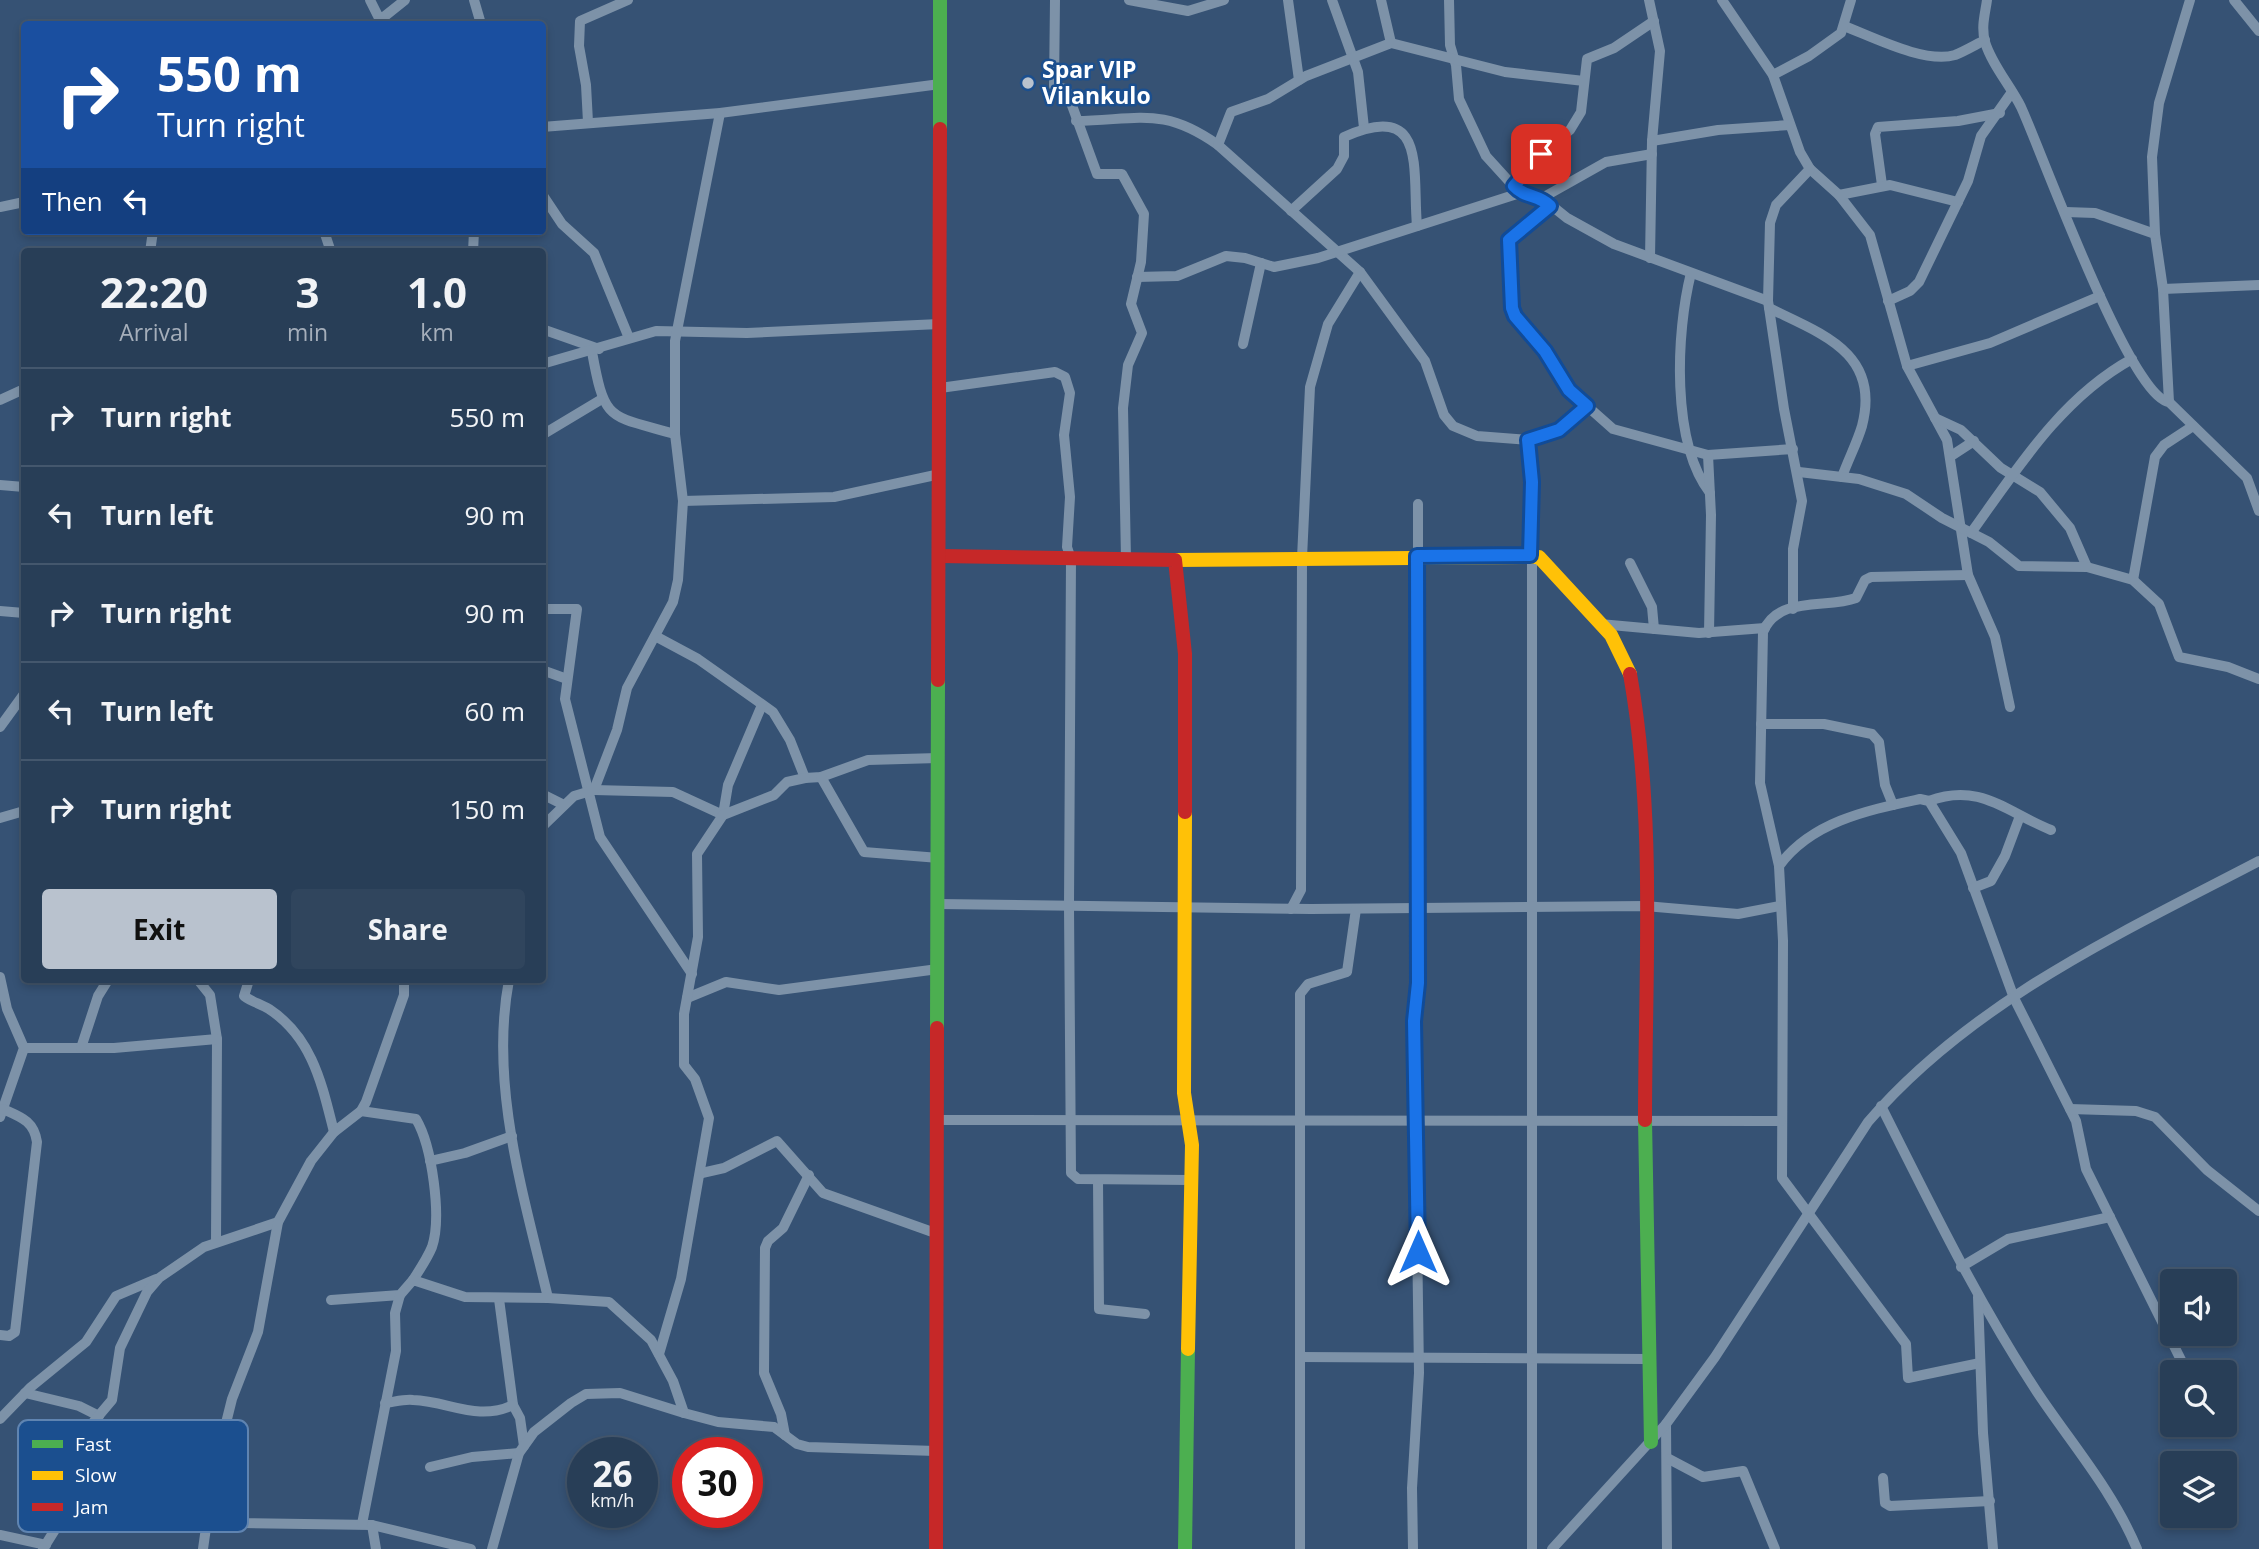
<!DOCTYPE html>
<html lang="en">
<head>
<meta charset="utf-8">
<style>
  body { margin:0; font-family:"Open Sans",sans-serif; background:#30455d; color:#f1f3f6; height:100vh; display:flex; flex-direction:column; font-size:26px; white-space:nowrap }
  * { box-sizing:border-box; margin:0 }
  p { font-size:23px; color:#a5aeba }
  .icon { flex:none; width:38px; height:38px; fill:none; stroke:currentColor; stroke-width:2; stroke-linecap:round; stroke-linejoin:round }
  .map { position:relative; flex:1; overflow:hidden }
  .details { position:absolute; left:21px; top:248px; width:525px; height:735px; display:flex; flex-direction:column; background:#283e57; border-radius:7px; box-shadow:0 4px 10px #0003,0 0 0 2px #44576d }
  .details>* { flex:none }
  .hud { position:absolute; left:21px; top:21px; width:525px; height:214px; border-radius:7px; box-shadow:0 4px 10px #0003,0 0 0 2px #44576d; background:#1a4fa0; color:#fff; overflow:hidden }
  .tools { position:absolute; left:2160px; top:1269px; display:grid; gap:14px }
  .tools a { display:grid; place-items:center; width:77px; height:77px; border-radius:7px; background:#283e57; box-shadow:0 4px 10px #0003,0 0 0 2px #44576d; font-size:35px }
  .speed { position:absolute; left:567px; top:1437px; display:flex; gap:14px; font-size:35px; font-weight:700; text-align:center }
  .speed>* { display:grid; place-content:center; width:91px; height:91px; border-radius:50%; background:#283e57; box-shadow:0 4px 10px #0003,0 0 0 2px #44576d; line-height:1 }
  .speed small { font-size:18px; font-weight:400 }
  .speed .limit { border:10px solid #d22; background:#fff; color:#111 }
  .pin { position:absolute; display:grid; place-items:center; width:60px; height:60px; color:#fff; margin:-30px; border-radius:14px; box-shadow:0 4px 10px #0006 }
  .me { position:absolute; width:77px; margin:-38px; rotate:0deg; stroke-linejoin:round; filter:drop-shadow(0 0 5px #0008) }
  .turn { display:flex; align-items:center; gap:24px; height:147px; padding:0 21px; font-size:32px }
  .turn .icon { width:91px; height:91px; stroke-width:2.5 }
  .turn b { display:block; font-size:49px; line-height:60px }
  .then { display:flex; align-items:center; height:66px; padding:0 21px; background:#0003; gap:14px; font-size:26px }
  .eta { display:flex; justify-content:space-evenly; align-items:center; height:119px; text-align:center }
  .eta b { font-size:42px; font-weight:700; line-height:49px }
  .cta { display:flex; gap:14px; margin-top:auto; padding:14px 21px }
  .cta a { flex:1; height:80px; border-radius:7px; background:#b9c2ce; color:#111; font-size:28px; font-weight:700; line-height:80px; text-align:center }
  .cta a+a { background:#30455d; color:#f1f3f6 }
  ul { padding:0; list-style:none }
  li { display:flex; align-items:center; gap:21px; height:98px; padding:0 21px; border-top:2px solid #44576d }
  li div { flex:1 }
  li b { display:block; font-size:26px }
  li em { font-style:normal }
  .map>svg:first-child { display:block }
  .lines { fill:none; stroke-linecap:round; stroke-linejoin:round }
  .street { stroke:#7d92a8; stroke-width:10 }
  .fast { stroke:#4caf50; stroke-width:14 }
  .slow { stroke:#ffc107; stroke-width:14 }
  .jam { stroke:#c62828; stroke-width:14 }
  .route-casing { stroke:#114b97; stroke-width:18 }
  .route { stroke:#1a73e8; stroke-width:12 }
  .poi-dot { fill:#b9c2ce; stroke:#1b4f8f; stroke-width:2.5 }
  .labels { text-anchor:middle; stroke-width:5; stroke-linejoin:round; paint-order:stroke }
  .poi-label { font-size:23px; font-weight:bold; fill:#fff; stroke:#1b4f8f; text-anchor:start }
  .key { fill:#1b4f8f; stroke:#5f84b1; stroke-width:2 }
  .key-label { font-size:19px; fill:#fff }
</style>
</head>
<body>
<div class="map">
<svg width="2259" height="1549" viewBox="0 0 2259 1549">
  <rect width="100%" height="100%" fill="#365274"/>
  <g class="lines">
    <g class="street">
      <path d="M370,0l10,20 25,-20"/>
      <path d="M474,0l7,24"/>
      <path d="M1055,0l-1,86 12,3 31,85h25l22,40 -3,48 -10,42 11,29 -14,32 -5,43 3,151"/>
      <path d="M1129,0l59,11 36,-11"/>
      <path d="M1288,0l11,80"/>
      <path d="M1332,0l26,72 6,56"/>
      <path d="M1381,0l10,43"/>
      <path d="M1449,0l1,45 6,20 3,34 27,57 30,33"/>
      <path d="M1649,0l11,51 -8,90 -2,117"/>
      <path d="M1722,0l51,75 27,77 10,17 29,26 31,40 37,131 40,74 21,135 27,62 15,70"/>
      <path d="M1987,0c-2,15 -6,26 -2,42 7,23 25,43 36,65 20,43 109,291 148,295l78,76 12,33"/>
      <path d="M2234,0l25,31"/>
      <path d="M1844,26c29,11 81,38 111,29 10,-4 20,-10 30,-15"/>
      <path d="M1773,75l36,-19 32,-23 10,-33"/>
      <path d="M1076,121c63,-1 87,-15 142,24l142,127 65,89 19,54 9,11 24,10 51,4 31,-10 28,-24"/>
      <path d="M588,122l-2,-37 -7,-39 1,-25 48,-21"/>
      <path d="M542,127l178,-14 220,-29"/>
      <path d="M1652,141l66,-11 72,-5"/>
      <path d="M1218,145l13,-33 37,-13 38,-23 85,-33 114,29 79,9"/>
      <path d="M1882,185l-7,-51 3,-7 80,-6 42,-8"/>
      <path d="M1514,186l27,-32 29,-24 11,-18 6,-53 27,-11 40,-27"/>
      <path d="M542,194l20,30 32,29 35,85"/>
      <path d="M1839,195l51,-10 68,17"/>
      <path d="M1542,198l64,-36 46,-8"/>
      <path d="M1550,206l-41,34 3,68 3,8 30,35 24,39 44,39 95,26 85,-6"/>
      <path d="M0,207l24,-5"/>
      <path d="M1291,211l46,-42 7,-13v-19c84,-38 68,33 73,89"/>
      <path d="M2066,212l29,1 60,21 8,55 6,113"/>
      <path d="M324,231l7,21"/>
      <path d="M2155,234l-3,-77 7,-54 31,-103"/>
      <path d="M150,252l3,-21"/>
      <path d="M473,252l1,-21"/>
      <path d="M1691,273c-15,60 -20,169 19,220"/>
      <path d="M1137,277l40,-1 49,-20 19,2 29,9 44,-9 202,-65 22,5 25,20 47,26 154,57"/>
      <path d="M2163,289l96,-4"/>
      <path d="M1888,301l22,-10 9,-9 49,-101 13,-45 31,-44"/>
      <path d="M1769,308c53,26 112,45 93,118 -5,17 -14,34 -20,51"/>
      <path d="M542,329l57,20"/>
      <path d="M1243,344l18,-81"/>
      <path d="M592,352c13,71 16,63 83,82"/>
      <path d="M542,364l114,-33 91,2 192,-9"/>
      <path d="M1907,366l83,-23 110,-47"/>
      <path d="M940,388l115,-16 10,5 5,16 -6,42 6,62 -3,50 4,12 -2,347 2,267 7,6 112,1"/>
      <path d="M0,400l24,-11"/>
      <path d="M1935,418l26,12 40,38 39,24 30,36 17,39"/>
      <path d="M542,435l60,-36"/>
      <path d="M1528,440l4,42v1067"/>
      <path d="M1708,455l3,60 -2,118"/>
      <path d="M1951,456l23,-15"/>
      <path d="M1799,472l60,7 47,15 36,24 47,24 30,24 68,1 46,13 26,24 20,53 49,10 31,12"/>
      <path d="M0,485l24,2"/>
      <path d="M683,501l151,-4 106,-23"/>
      <path d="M1971,533c46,-64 90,-135 161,-174"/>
      <path d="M1630,563l22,44 2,22"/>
      <path d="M1968,575l-97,2 -6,3 -9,18c-29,11 -78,-3 -93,34l-3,151 19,83 4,75 -1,237 124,166 2,34 72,-15"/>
      <path d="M2133,580l22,-123 9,-12 29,-19"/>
      <path d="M542,609h35l-12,90 35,138 92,137"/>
      <path d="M1793,609v-60l9,-48 -18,-92 -16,-108 2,-78 6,-18 34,-36"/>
      <path d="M0,611l24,2"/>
      <path d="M1600,624l99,9 66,-5"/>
      <path d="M657,637l41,22 75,53 17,28 15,38 16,-1 47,-17 70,-2"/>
      <path d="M542,670l25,9"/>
      <path d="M1761,724h63l48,10 7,8 6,43 8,20"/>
      <path d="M0,727l24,-33"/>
      <path d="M821,777l43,75 75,6"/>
      <path d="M594,790l79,2 50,23 5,-30 34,-80"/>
      <path d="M542,794l22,11"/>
      <path d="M1929,801c51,-19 77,11 122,29"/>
      <path d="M0,818l24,-7"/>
      <path d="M542,827l32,-31 20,-6 23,-60 10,-42 46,-86 5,-22 5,-79 -8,-67v-93l45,-228"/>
      <path d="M1779,866c33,-45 90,-56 141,-67l9,2 32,52 53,145 62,123 10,48 101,203"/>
      <path d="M1973,888l18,-7 14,-25 15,-40"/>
      <path d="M939,904l372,5 334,-3 93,8 42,-8"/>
      <path d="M1291,909l10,-19 1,-332 8,-171 18,-63 32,-52"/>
      <path d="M0,977l7,32 17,39 -24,69"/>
      <path d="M198,980l12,15 7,44 -1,203"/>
      <path d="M249,980l-5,16c8,6 17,8 25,13 44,29 53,76 65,123"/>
      <path d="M509,980c-20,105 15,216 39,318"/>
      <path d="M687,998l39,-16 53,8 159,-21"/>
      <path d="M24,1048h90l103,-9"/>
      <path d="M81,1048l17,-52 10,-16"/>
      <path d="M1881,1106c50,99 95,193 156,286 34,51 76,99 100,157"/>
      <path d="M2070,1109l66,2 19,6 52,53 52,41"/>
      <path d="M361,1111l55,8c16,27 26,98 16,128 -5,12 -12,22 -19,33"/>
      <path d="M939,1120l842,1"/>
      <path d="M430,1161l35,-8 47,-17"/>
      <path d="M702,1173l22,-5 53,-27 46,52 115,41"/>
      <path d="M1098,1180l1,129 46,5"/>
      <path d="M1961,1267l47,-28 102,-22"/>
      <path d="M1978,1297l5,136 10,116"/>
      <path d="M499,1299l14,106 7,13 4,28"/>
      <path d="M331,1300l69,-5 13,-15 52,17 83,1 61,4 42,38 22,41 11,32 34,9 56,5 23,17 11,3 128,4"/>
      <path d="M0,1335l9,1 6,-4 22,-190c-3,-21 -16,-25 -34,-33"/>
      <path d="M659,1354l22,-75 28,-161 -14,-39 -11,-14v-51l14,-77 -1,-83 26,-39 51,-20 13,-13 18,-4"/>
      <path d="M1300,1357l347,2"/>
      <path d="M25,1393l54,13 20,10"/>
      <path d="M385,1403c9,-1 19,-4 28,-3 36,1 64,22 100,5"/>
      <path d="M0,1419l31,-32 55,-45 30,-46 40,-17"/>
      <path d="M1666,1424l1,125"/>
      <path d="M785,1435l-4,-21 -17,-41 1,-125 3,-7 15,-13 26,-53"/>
      <path d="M1669,1459l34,18 40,-6 32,78"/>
      <path d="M430,1467l42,-10 47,-4"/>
      <path d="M1883,1478l2,25 5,3 100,-5"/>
      <path d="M71,1483l120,21 51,19 130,2 99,24"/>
      <path d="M362,1524l34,-173 -1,-38 5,-18"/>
      <path d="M372,1525l4,24"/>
      <path d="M0,1535l46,10"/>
      <path d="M43,1549l13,-21 34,-102 22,-26 8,-52 27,-56 12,-14 45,-31 74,-25"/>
      <path d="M203,1549l11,-78 18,-72 26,-67 20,-110 33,-61 23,-29 27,-21 5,-9 38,-107v-15"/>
      <path d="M492,1549l27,-96 15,-21 37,-29 15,-9 34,-1 64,20"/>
      <path d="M1300,1549v-555l8,-10 39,-12 9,-63"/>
      <path d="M1413,1549l-1,-61 7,-115 -5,-352 4,-38v-479"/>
      <path d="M1552,1549l114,-125 49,-67 153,-235c104,-121 253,-189 391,-261"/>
    </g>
    <g class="fast">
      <path d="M940,129v-129"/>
      <path d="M937,1028l1,-348"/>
      <path d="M1645,1120l6,322"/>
      <path d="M1185,1549l3,-200"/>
    </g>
    <g class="slow">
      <path d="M1175,560l364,-3 72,78 19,39"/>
      <path d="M1185,812l-1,281 8,52 -4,204"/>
    </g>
    <g class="jam">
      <path d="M940,556l235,4 10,94v158"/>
      <path d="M1630,674c26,145 15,299 15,446"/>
      <path d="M938,680l2,-551"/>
      <path d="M936,1549l1,-521"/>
    </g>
  </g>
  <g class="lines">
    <g class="route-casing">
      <path id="route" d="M1418,1252l-4,-231 4,-38 -1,-427 113,-1 2,-73 -4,-42 31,-10 28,-24 -18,-16 -24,-39 -30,-35 -3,-8 -3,-68 41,-34c-12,-12 -25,-8 -36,-20l27,-32"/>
    </g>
    <use href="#route" class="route"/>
  </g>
  <circle class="poi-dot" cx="1028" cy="83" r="7"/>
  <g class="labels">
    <g class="poi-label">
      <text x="1042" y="78">Spar VIP<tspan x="1042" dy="26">Vilankulo</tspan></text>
    </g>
  </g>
  <rect x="18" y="1420" width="230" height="112" rx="10" class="key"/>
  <rect x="32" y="1440" width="31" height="8" fill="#4caf50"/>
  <rect x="32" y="1471" width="31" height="9" fill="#ffc107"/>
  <rect x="32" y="1503" width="31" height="8" fill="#c62828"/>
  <g class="key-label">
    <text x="75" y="1451">Fast</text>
    <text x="75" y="1482">Slow</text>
    <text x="75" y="1514">Jam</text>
  </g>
</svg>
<div class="tools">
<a><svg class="icon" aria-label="sound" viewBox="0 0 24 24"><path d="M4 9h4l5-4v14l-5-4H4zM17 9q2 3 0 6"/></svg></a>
<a><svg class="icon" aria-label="search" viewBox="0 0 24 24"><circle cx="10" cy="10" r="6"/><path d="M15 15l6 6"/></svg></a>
<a><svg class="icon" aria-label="layers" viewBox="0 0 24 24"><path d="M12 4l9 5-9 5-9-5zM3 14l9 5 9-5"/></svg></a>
</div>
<div class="speed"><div>26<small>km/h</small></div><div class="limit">30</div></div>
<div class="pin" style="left:1541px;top:154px;background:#d93025"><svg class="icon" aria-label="arrive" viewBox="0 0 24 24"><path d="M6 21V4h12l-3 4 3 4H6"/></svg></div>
<svg class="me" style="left:1418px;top:1252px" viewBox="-20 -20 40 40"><path d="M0-17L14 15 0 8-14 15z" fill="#1a73e8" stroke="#fff" stroke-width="4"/></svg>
<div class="hud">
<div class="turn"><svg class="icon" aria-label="right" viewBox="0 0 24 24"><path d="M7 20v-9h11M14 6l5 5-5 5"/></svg><div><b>550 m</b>Turn right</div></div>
<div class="then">Then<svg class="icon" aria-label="left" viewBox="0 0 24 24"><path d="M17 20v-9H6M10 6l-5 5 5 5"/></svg></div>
</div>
<section class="details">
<div class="eta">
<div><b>22:20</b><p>Arrival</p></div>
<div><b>3</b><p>min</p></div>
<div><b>1.0</b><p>km</p></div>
</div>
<ul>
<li><svg class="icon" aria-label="right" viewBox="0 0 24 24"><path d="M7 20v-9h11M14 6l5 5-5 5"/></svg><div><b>Turn right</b></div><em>550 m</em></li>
<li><svg class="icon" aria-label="left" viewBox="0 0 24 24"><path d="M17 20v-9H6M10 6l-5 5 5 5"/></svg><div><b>Turn left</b></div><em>90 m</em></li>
<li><svg class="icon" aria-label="right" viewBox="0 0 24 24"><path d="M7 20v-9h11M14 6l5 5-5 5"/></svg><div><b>Turn right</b></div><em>90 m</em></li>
<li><svg class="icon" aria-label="left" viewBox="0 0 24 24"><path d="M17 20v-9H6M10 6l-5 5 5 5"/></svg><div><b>Turn left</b></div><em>60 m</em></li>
<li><svg class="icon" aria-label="right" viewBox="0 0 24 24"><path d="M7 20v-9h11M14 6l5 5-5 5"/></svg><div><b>Turn right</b></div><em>150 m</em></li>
</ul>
<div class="cta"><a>Exit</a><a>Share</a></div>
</section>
</div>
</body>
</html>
